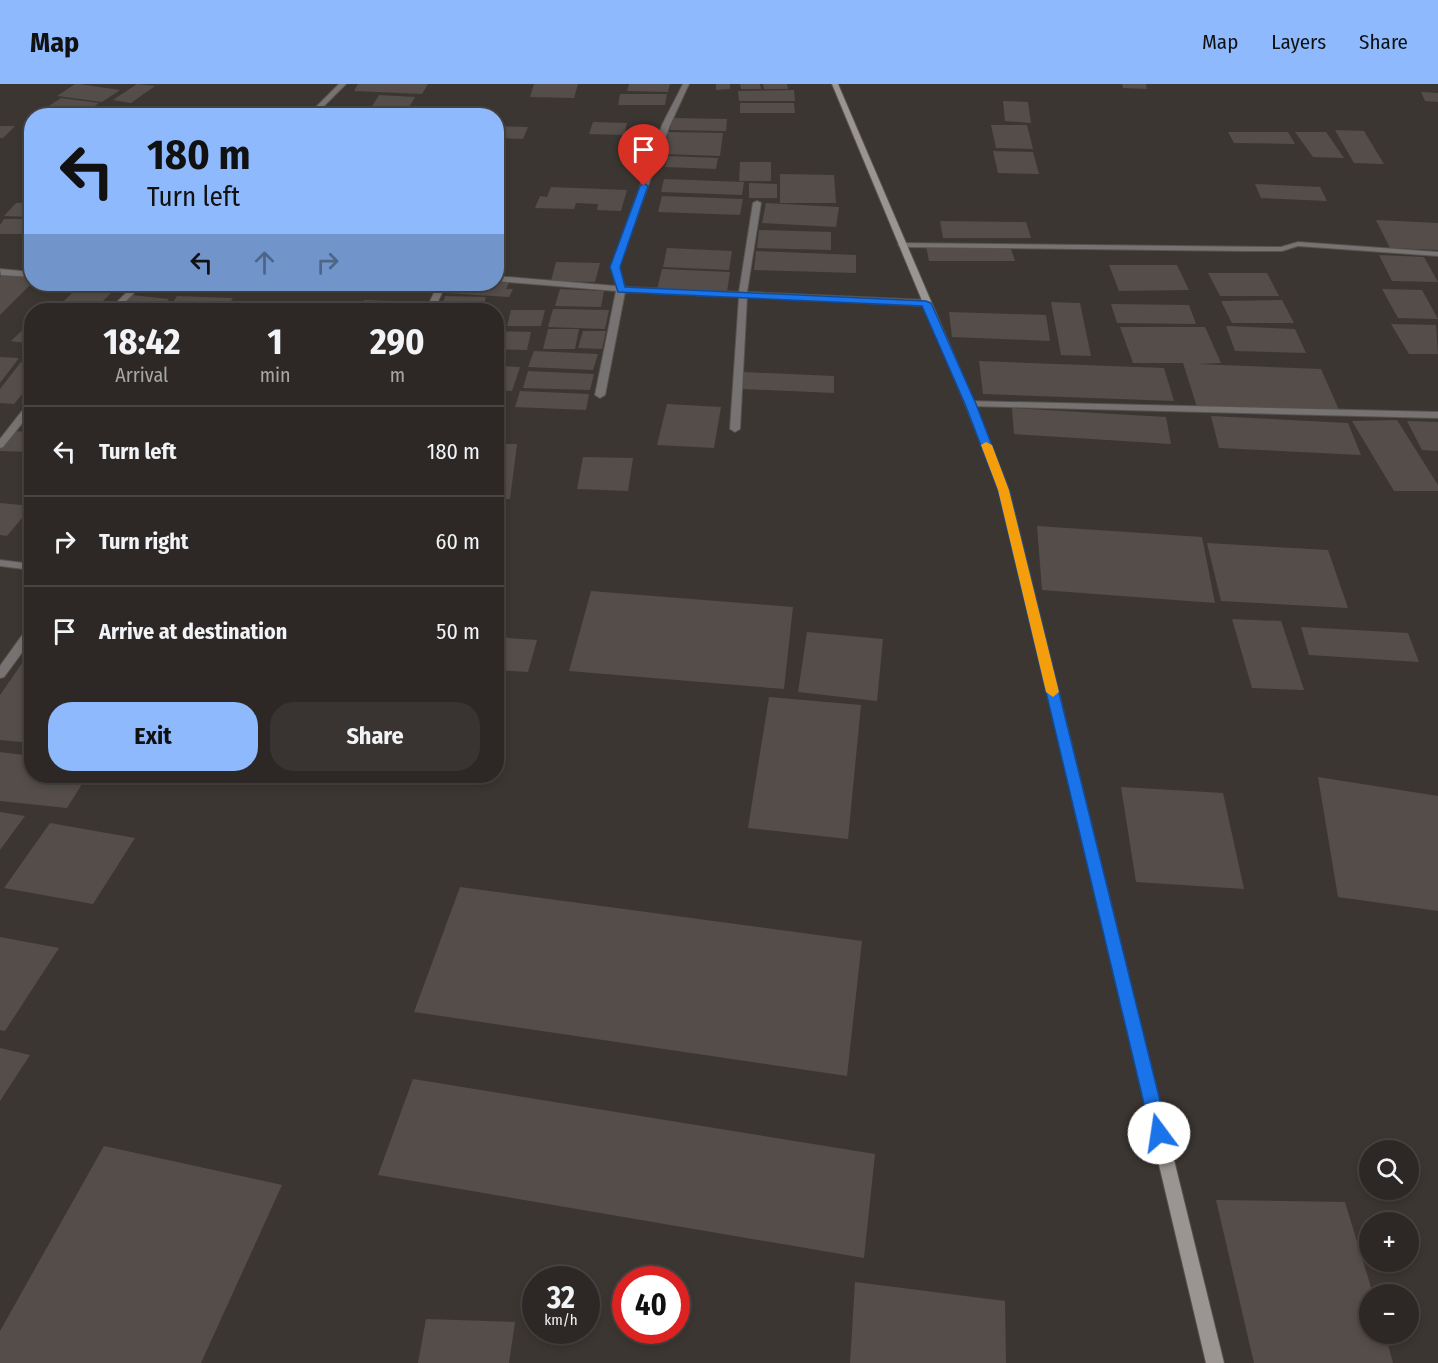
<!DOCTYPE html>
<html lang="en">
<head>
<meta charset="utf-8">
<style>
  body { margin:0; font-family:"Fira Sans Condensed",sans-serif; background:#393432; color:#f1f3f6; height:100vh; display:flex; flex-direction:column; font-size:22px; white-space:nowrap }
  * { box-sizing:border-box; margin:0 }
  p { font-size:20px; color:#a7a6a7 }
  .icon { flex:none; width:33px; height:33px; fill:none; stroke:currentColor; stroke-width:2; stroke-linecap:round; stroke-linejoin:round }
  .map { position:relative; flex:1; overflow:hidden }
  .sheet { position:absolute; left:24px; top:219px; width:480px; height:480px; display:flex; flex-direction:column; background:#2d2826; border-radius:24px; box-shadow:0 3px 9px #0003,0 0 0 2px #484443 }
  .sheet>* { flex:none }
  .banner { position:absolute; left:24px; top:24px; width:480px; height:183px; border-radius:24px; box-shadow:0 3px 9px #0003,0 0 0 2px #484443; background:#8eb9fd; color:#111; overflow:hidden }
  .fabs { position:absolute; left:1359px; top:1056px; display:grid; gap:12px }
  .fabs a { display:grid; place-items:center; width:60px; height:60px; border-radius:50%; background:#2d2826; box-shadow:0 3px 9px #0003,0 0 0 2px #484443; font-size:30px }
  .speed { position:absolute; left:522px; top:1182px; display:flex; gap:12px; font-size:30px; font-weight:700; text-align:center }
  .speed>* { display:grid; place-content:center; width:78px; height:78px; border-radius:50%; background:#2d2826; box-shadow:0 3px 9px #0003,0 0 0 2px #484443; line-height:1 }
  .speed small { font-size:15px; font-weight:400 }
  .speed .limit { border:9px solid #d22; background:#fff; color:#111 }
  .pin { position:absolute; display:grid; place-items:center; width:51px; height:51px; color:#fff; margin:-62px -26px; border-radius:50% 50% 50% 0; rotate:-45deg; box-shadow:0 0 6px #0007 }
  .pin .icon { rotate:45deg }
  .me { position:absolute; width:66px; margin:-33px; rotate:346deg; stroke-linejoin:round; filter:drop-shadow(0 0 4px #0008) }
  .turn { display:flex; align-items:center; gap:21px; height:126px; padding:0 24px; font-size:27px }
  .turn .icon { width:78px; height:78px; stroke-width:2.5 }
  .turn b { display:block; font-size:42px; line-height:51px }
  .lanes { display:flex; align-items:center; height:57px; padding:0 24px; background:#0003; justify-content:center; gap:30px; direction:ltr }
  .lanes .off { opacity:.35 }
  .eta { display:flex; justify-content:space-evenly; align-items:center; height:102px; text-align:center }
  .eta b { font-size:36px; font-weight:700; line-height:42px }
  .cta { display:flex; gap:12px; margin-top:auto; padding:12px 24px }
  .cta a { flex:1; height:69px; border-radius:24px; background:#8eb9fd; color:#111; font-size:24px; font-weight:700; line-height:69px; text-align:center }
  .cta a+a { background:#393432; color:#f1f3f6 }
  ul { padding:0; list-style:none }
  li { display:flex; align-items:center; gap:18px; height:90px; padding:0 24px; border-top:2px solid #484443 }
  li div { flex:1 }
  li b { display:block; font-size:22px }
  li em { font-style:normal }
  header { display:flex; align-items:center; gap:36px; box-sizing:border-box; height:84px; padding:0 30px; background:#8eb9fd; color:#111 }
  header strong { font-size:28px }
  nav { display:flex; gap:33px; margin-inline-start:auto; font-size:21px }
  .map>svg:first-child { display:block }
  .building { fill:#544d49 }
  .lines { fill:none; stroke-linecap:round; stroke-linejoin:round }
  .street-casing { stroke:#58524e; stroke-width:2 }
  .secondary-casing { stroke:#58524e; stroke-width:2 }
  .street { fill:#777372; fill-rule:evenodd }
  .secondary { fill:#9a9592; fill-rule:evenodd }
  .route { fill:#1a73e8; stroke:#114b97; stroke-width:1.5 }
  .slow { fill:#f59e0b }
</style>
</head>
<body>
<header>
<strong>Map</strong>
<nav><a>Map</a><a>Layers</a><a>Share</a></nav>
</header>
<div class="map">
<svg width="1438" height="1279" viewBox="0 0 1438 1279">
  <rect width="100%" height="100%" fill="#3c3632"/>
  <g class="building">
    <path d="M75,0h4l41,6 -18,12 -45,-6z"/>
    <path d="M137,0l18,2 -24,17 -18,-3z"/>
    <path d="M358,0h70l-6,10 -68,-3z"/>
    <path d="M534,0h44l-4,14 -44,-1z"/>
    <path d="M629,0h41l-2,8 -41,-1z"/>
    <path d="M716,0h14v5l-14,1z"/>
    <path d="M740,0h20l1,5h-20z"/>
    <path d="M763,0h24l1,5h-24z"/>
    <path d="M1122,0h24l1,5 -24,-1z"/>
    <path d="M794,6l1,11h-56l-1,-10z"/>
    <path d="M1421,8l17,1v9l-13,-1z"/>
    <path d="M620,10h47l-2,11h-47z"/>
    <path d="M379,11l36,2 -7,12 -37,-1z"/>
    <path d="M61,14l38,5 -11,8 -39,-5z"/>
    <path d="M1003,17l25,1 3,21 -26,-2z"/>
    <path d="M740,19h54l1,10h-55z"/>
    <path d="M451,26l39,1 -2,5h-40z"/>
    <path d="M672,34l55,1 -1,12 -56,-1z"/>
    <path d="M593,38l34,1 -3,12 -35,-1z"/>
    <path d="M991,41h36l6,24 -37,-1z"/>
    <path d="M0,42h15l-12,12h-3z"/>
    <path d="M496,42l32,1 -5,12 -27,-1z"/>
    <path d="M1335,46l29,1 20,33 -30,-1z"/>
    <path d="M668,48l55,1 -3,23 -56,-2z"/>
    <path d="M1228,48h60l7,12 -61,-1z"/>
    <path d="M1295,48h31l18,26 -31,-1z"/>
    <path d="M993,67l40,1 6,22 -41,-1z"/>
    <path d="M668,72l50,2 -2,11 -51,-2z"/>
    <path d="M740,78h31v19h-32z"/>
    <path d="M780,90l54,1 2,28h-56z"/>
    <path d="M664,95l80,3 -2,13 -81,-3z"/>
    <path d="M749,99l28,1v14h-28z"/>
    <path d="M1255,100l65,3 7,14 -66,-3z"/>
    <path d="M551,103l76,3 -6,21 -24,-1 1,-6 -22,-1 -2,6 -39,-1 5,-12 7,1z"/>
    <path d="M662,112l81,3 -3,16 -82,-3z"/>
    <path d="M16,119h16v14l-28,-1z"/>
    <path d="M766,119l73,4 -3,20 -74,-4z"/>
    <path d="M4,135h28v15h-32v-9z"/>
    <path d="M1376,136l62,3v27l-48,-2z"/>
    <path d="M940,137l86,1 5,16h-88z"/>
    <path d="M759,146l72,2v18l-74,-2z"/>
    <path d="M926,162h84l5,15h-86z"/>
    <path d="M667,164l65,3 -3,19 -66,-3z"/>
    <path d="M756,167l100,4v18l-102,-3z"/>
    <path d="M1379,171l45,2 14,25 -46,-1z"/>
    <path d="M556,178l44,1 -5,19 -44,-1z"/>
    <path d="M1109,181h68l12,25 -70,1z"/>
    <path d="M662,185l68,3 -3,20 -70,-3z"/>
    <path d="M1208,189h59l12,23h-59z"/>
    <path d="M2,190l30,3v6l-32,32v-38z"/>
    <path d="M496,198l13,1 -3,6h7l-4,8 -64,-4 5,-9z"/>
    <path d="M81,200l35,4 -22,22h-39z"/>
    <path d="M560,205l44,2 -3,16 -46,-1z"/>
    <path d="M1382,205l40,1 16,29 -40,-1z"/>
    <path d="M132,211l37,4 -10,11h-41z"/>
    <path d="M177,212l56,2 -8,12h-57z"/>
    <path d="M445,212l41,1 -4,13h-41z"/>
    <path d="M364,216l52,2 -3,8h-53z"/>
    <path d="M1282,216l12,23h-62l-11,-22z"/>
    <path d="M1051,218l29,1 11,53 -30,-1z"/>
    <path d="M1111,220l78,1 7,19 -79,-1z"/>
    <path d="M553,225l56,1 -4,19 -57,-2z"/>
    <path d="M511,226h34l-4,16h-34z"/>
    <path d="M949,228l97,3 4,26 -98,-4z"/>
    <path d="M32,237v23l-21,-3z"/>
    <path d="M1391,240l45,1 2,29h-29z"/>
    <path d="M1226,242l69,3 11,24 -71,-2z"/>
    <path d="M1120,243h85l16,36 -24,1 124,5 19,43 -143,-5 -14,-44h-50z"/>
    <path d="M548,245h31l-4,20h-32z"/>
    <path d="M496,247l35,1 -4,18 -31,-1z"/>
    <path d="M583,247h23l-4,18 -24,-1z"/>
    <path d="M534,267l64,3 -5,16 -65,-3z"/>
    <path d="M0,273l19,1 -19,25z"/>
    <path d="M979,277l185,7 10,33 -191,-7z"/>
    <path d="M21,278l11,1v19l-18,22 -14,-1v-14z"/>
    <path d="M496,282l24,1 -8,24 -16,-1z"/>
    <path d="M528,287l66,3 -4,16 -67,-2z"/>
    <path d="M744,288l90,4v17l-92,-4z"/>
    <path d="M520,307l69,3 -3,16 -71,-3z"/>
    <path d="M667,320l54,3 -7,41 -57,-3z"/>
    <path d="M1012,324l154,9 5,27 -157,-10z"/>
    <path d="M1211,332l137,7 13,32 -142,-7z"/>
    <path d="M1397,336l41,65v6h-44l-42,-70z"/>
    <path d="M1407,337l31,1v29l-16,-1z"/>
    <path d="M11,347l21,1v20l-32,-1v-4z"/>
    <path d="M496,360h21l-7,55h-14z"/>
    <path d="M583,373l50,1 -5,33 -51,-2z"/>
    <path d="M0,419l32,3 -25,30 -7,-1z"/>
    <path d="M1037,442l165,11 13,66 -173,-13z"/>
    <path d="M1207,459l121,7 20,58 -127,-7z"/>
    <path d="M591,507l202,16 -9,82 -215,-18z"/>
    <path d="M1232,535l49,2 23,69 -52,-2z"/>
    <path d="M1301,543l107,6 11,29 -110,-7z"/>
    <path d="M807,548l76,7 -6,62 -79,-9z"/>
    <path d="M496,553l41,3 -9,32 -32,-2z"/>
    <path d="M25,575h7v84l-32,-3v-45z"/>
    <path d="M769,613l92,8 -13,134 -100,-11z"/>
    <path d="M0,668l32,4v20h55l-20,32 -67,-7z"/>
    <path d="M1318,693l120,19v115l-100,-14z"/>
    <path d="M1121,703l102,6 21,96 -108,-7z"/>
    <path d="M0,728l25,4 -25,34z"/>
    <path d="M50,739l85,15 -42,66 -89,-16z"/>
    <path d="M460,803l402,54 -15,135 -433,-64z"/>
    <path d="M0,853l59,11 -54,83 -5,-1z"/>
    <path d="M0,964l30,7 -30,46z"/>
    <path d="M413,995l462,75 -11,104 -486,-83z"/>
    <path d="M104,1062l178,39 -81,178h-201v-32z"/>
    <path d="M1216,1116l129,2 28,92h-3v40h15l8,29h-139z"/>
    <path d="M855,1198l150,19 1,62h-156z"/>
    <path d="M426,1235l89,3 -6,41h-91z"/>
  </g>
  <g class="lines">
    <g class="street-casing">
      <g id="street">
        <path d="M339,0h7l-32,32h-7z"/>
        <path d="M683,0h6l-19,41 -51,142 6,20 114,5 14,-89 4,-2 4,2 -14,89 179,8 4,3 -4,3 -179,-9 -7,132 -5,3 -5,-3 9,-132 -114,-5 -20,103 -5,3 -5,-3 21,-104 -120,-10v-5l120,10 -5,-19 51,-142z"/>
        <path d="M1298,158l140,10v4l-140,-10 -16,5h-39l-341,-4 -4,-2 4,-2 379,4z"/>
        <path d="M0,185l32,3v5l-31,-2z"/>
        <path d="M135,200h8l-26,26h-8z"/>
        <path d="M438,200h8l-12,26h-8z"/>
        <path d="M32,317v10l-29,36 -3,1v-9l29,-37z"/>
        <path d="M970,317l468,11v6l-471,-12 -2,-2z"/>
        <path d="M0,476l32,4v6l-32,-4z"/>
        <path d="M32,542v13l-28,38 -4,1v-12l28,-39z"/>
      </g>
    </g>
    <g class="secondary-casing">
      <path id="secondary" d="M832,0h6l137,320 34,86 215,873h-18l-207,-873 -34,-86z"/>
    </g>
    <use href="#street" class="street"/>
    <use href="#secondary" class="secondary"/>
  </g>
  <path class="route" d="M644,99l4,3 -28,81 5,20 301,14 5,2 45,101 33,86 159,643 -2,6 -7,2 -6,-2 -2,-6 -153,-643 -33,-86 -43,-98 -304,-14 -8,-25 30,-81z"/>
  <path class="slow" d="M986,358l6,3 17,45 50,202 -6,5 -7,-5 -48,-202 -17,-45z"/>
</svg>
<div class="fabs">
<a><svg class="icon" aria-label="search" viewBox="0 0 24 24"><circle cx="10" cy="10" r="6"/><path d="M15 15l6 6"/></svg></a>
<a>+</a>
<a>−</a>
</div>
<div class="speed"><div>32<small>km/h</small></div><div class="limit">40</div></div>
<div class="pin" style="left:644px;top:102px;background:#d93025"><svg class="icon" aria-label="arrive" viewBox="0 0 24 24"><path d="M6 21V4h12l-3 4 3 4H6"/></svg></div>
<svg class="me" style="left:1159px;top:1049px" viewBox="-20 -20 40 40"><circle r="19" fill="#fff"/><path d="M0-13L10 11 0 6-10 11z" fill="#1a73e8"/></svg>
<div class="banner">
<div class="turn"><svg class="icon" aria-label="left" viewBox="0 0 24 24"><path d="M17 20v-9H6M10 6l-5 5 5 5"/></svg><div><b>180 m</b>Turn left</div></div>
<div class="lanes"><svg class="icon" aria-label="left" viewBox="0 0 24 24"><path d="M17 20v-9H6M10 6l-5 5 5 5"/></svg><svg class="icon off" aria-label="ahead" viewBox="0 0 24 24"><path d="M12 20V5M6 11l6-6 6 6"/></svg><svg class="icon off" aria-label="right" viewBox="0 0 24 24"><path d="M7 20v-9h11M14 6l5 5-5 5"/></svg></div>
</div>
<section class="sheet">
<div class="eta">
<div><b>18:42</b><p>Arrival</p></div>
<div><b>1</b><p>min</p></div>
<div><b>290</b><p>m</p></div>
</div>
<ul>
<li><svg class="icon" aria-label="left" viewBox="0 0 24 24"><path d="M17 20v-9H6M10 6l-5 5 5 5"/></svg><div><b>Turn left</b></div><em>180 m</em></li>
<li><svg class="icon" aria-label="right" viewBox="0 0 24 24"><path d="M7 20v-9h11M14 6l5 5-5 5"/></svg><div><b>Turn right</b></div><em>60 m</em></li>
<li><svg class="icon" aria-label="arrive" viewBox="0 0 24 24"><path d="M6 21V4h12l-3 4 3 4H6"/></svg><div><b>Arrive at destination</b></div><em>50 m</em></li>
</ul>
<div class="cta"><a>Exit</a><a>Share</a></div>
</section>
</div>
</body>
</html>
